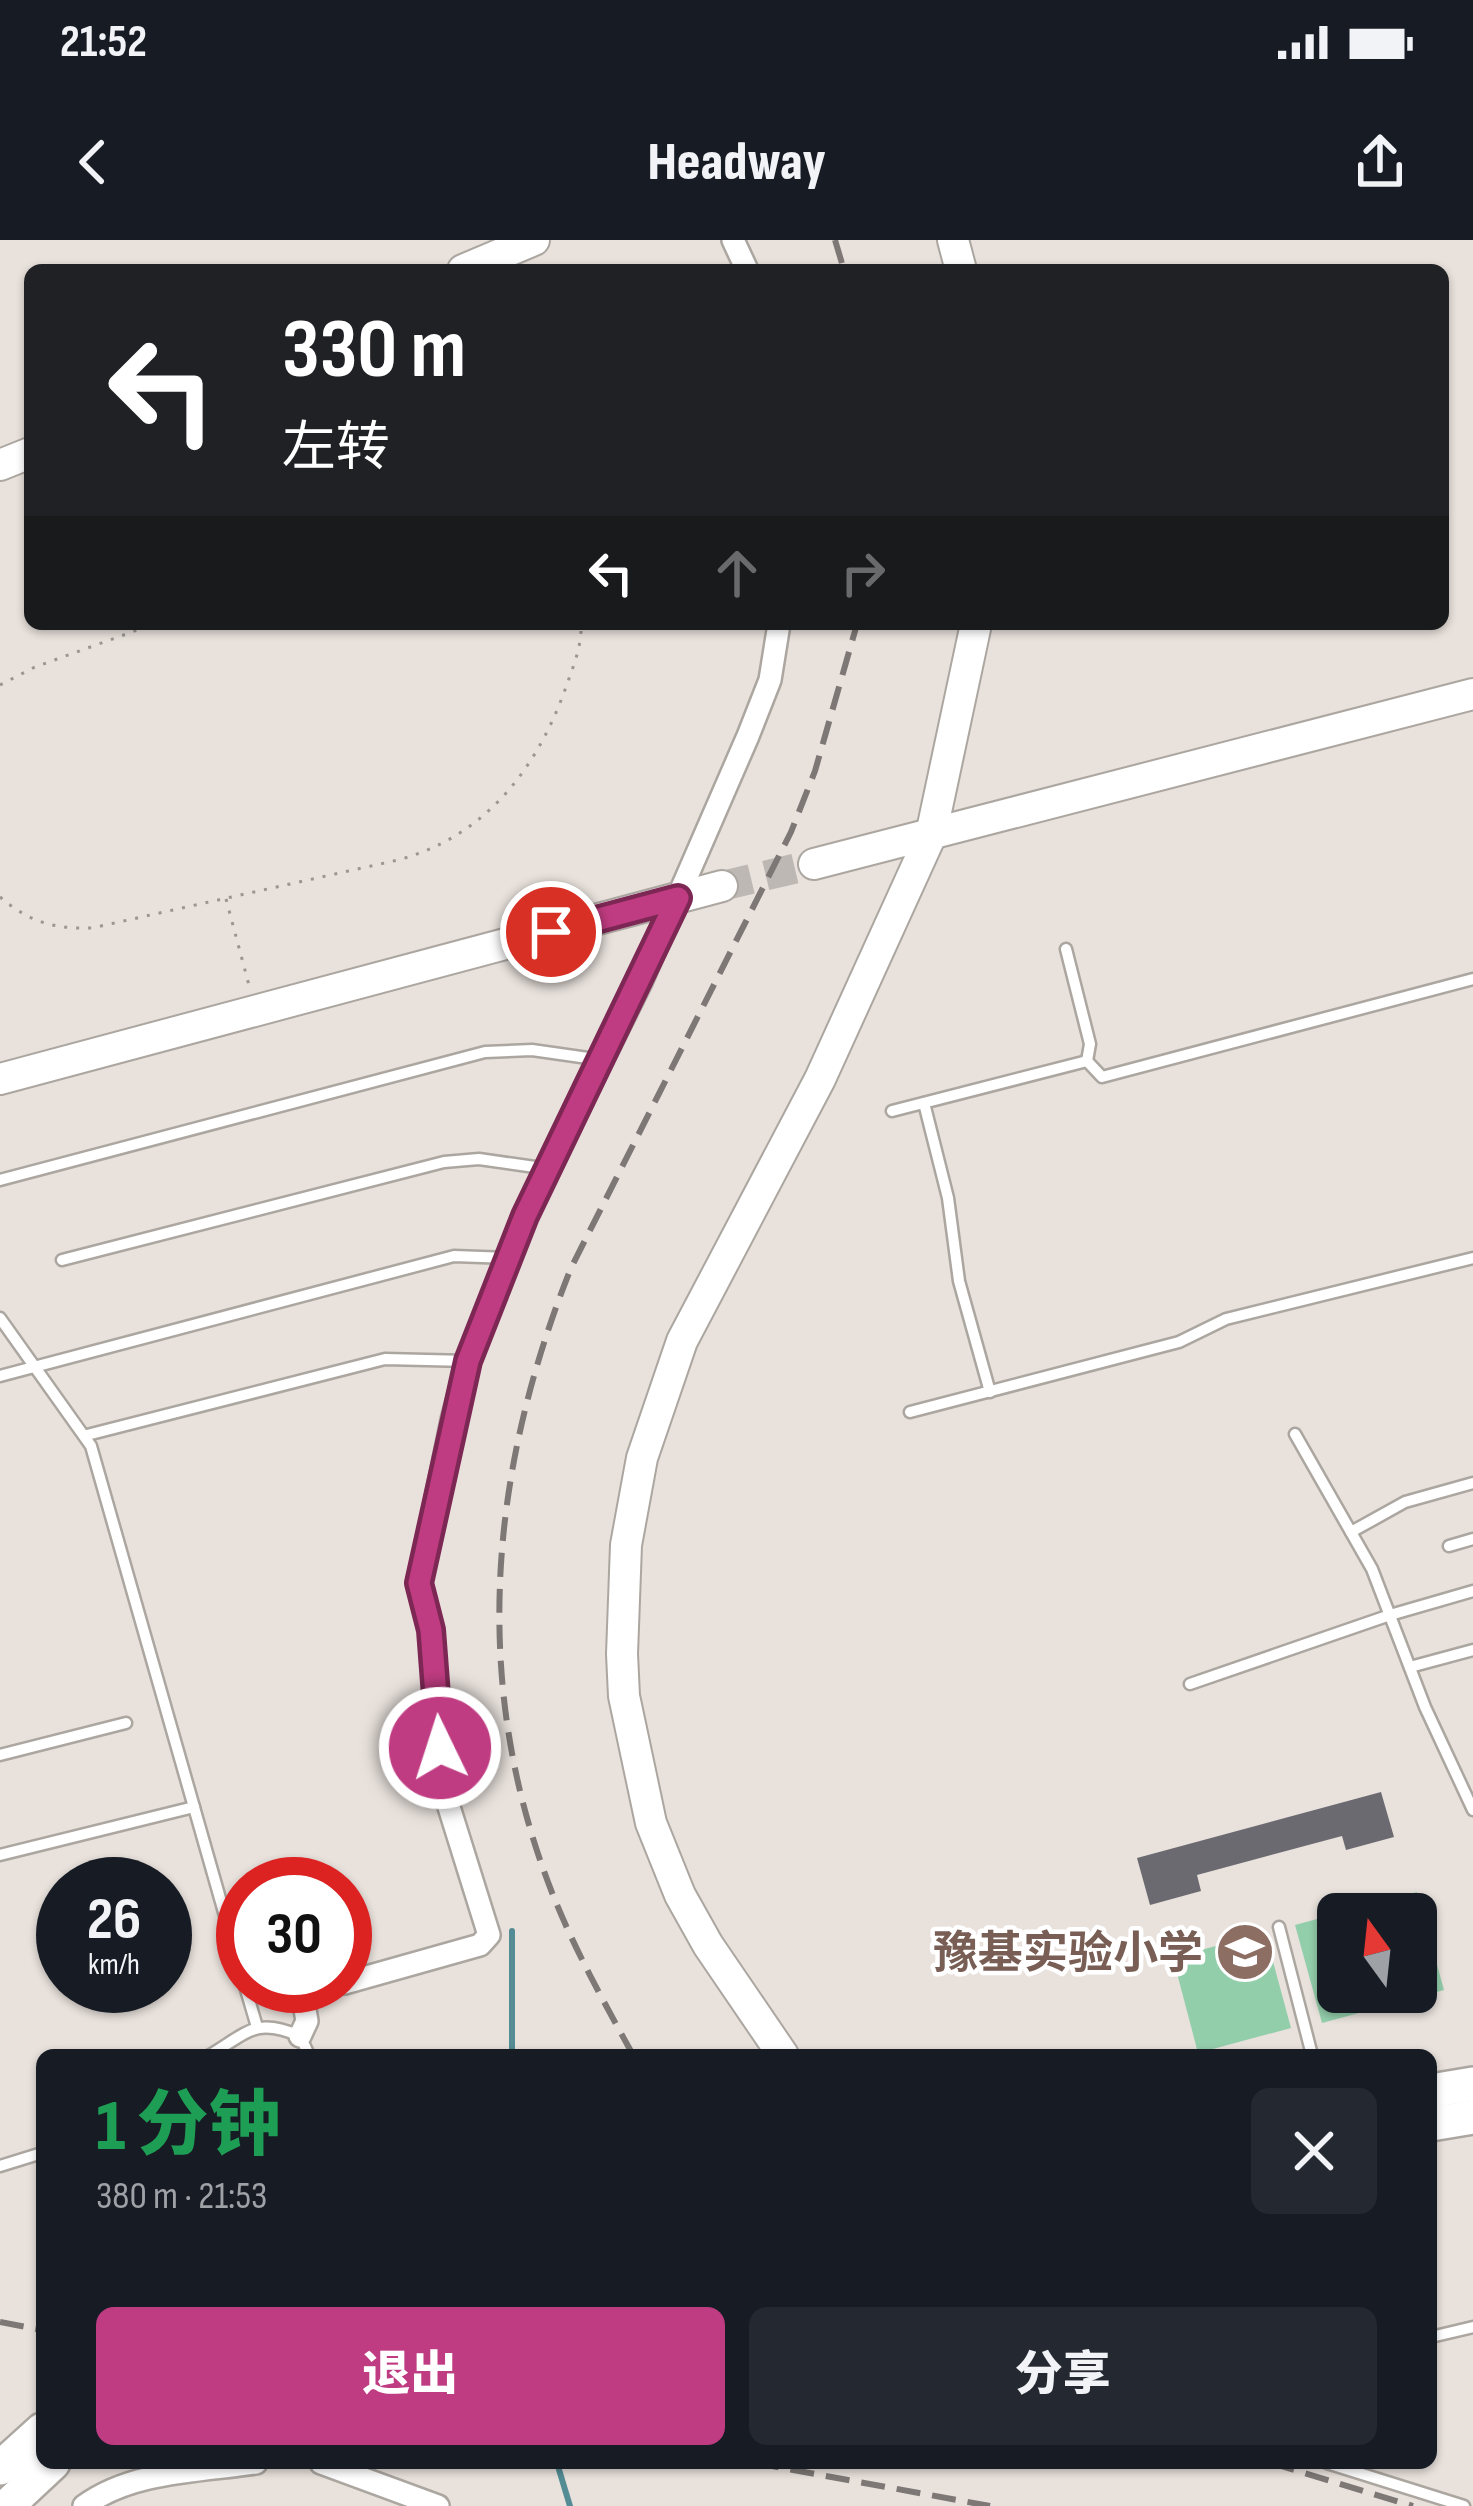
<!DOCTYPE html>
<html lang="zh">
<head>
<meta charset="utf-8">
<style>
  body { margin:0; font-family:"Sofia Sans Condensed","Noto Sans SC",sans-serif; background:#242831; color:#f1f3f6; height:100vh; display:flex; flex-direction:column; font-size:45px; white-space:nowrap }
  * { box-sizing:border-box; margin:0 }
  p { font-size:39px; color:#9ea1a6 }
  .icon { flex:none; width:66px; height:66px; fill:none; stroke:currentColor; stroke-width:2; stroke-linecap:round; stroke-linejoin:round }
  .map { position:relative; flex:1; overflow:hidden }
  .panel { position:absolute; left:36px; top:1809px; width:1401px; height:420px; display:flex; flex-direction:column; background:#171b24; border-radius:18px; box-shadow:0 3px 9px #0004 }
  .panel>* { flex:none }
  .banner { position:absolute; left:24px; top:24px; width:1425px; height:366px; border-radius:18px; box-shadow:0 3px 9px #0004; background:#202124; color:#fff; overflow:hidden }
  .needle { width:78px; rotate:345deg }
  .tools { position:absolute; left:1317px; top:1653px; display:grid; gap:24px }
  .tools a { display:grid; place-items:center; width:120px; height:120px; border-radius:18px; background:#171b24; box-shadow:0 3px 9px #0004; font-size:60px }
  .speed { position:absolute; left:36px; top:1617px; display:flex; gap:24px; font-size:60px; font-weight:700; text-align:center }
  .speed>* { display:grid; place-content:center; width:156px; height:156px; border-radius:50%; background:#171b24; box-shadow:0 3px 9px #0004; line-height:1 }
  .speed small { font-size:30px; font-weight:400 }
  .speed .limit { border:18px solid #d22; background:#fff; color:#111 }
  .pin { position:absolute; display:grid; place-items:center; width:102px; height:102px; color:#fff; margin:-51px; border:6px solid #fff; border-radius:50%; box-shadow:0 3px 12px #0007 }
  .me { position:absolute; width:132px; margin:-66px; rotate:356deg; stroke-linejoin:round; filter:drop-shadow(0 0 9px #0008) }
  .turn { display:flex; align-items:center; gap:42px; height:252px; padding:0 60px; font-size:54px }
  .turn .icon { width:156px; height:156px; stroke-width:2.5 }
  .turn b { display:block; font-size:84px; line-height:102px }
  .lanes { display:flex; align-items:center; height:114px; padding:0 60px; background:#0003; justify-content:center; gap:60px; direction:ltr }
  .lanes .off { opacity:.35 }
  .round { display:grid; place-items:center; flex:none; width:126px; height:126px; border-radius:18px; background:#242831 }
  .summary { display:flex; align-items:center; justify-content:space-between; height:204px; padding:0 60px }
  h1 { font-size:72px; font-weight:800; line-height:90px; color:#1e9e55 }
  .button { display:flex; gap:24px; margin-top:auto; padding:24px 60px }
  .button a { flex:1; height:138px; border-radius:18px; background:#c03c82; color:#fff; font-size:48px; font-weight:800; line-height:138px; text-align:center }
  .button a+a { background:#242831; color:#f1f3f6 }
  .status { display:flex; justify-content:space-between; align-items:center; height:84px; padding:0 60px; background:#171b24; direction:ltr }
  .status svg { height:33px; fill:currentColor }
  header { display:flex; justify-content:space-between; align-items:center; height:156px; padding:0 60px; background:#171b24; font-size:54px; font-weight:800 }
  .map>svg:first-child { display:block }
  .green { fill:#93ceab; fill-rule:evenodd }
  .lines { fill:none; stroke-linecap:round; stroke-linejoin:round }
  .stream { stroke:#538c95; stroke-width:6 }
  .building { fill:#6b6a71 }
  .secondary-tunnel { stroke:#beb8b4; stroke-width:30; stroke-dasharray:30 15; stroke-linecap:butt }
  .lane-casing { stroke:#aca6a0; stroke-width:15 }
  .street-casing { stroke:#aca6a0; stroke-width:26 }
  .secondary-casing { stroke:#aca6a0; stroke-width:34 }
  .primary-casing { stroke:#aca6a0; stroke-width:38 }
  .path { stroke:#9b9692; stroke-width:3; stroke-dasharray:3 9; stroke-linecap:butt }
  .lane { stroke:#fff; stroke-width:10 }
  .street { stroke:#fff; stroke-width:21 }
  .secondary { stroke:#fff; stroke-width:30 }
  .primary { stroke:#fff; stroke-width:33 }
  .rail { stroke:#7d7875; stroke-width:6; stroke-dasharray:24 12; stroke-linecap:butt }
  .route-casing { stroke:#7d2754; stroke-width:30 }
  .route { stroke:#c03c82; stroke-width:21 }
  .labels { text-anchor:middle; stroke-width:9; stroke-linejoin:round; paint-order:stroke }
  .education-label { font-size:45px; font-weight:bold; fill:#785e54; stroke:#fff; text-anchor:end }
</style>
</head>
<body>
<div class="status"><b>21:52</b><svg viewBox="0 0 49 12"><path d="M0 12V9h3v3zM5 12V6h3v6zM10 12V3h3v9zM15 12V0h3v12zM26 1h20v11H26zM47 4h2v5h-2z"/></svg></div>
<header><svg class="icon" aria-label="back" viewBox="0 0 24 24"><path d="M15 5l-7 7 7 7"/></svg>Headway<svg class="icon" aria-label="share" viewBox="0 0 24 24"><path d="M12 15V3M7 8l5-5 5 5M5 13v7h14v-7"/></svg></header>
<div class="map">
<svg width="1473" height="2266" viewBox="0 0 1473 2266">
  <rect width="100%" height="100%" fill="#e8e1dc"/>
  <g class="green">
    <path d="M1417,1652l27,98 -122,33 -27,-98zM1338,1674h78v78h-78z"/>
    <path d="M1265,1692l26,96 -93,25 -25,-95z"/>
  </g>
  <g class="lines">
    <g class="stream">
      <path d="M512,1691v124"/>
      <path d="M557,2223l13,43"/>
    </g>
  </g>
  <path class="building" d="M1381,1552l13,45 -48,13 -4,-14 -145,39 4,16 -51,14 -13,-47z"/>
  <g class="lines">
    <path class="secondary-tunnel" d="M722,646l92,-22"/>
    <g class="lane-casing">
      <g id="lane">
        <path d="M1066,709l24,95 -3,17 15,16 371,-98"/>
        <path d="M924,863l24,95 11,83 31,111"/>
        <path d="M892,871l195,-50"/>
        <path d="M0,940l485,-128 47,-2 70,10"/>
        <path d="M62,1020l382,-98 35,-3 70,10"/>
        <path d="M0,1078l91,128 152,533"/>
        <path d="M0,1136l454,-120 55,2"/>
        <path d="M910,1172l269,-70 47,-23 247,-61"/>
        <path d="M1295,1194l77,135 53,138 48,103"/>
        <path d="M87,1195l298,-76 83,2"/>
        <path d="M1351,1292l54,-30 68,-19"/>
        <path d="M1449,1306l24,-7"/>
        <path d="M1410,1427l63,-17"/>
        <path d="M1190,1444l200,-69 83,-24"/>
        <path d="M0,1515l126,-32"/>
        <path d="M0,1615l194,-48"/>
        <path d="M1279,1687l33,128"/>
        <path d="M245,1746l12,41"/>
        <path d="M210,1815c38,-23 46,-38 90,-19l9,19"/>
        <path d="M0,1926l42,-13"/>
        <path d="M1431,2097l42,-10"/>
        <path d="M1327,2223l137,43"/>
      </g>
    </g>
    <g class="street-casing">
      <g id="street">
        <path d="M733,0l14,30"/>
        <path d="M345,1743l135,-38 9,-10 -40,-128 -9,-60 -9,-117 -12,-47 33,-163 16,-59 57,-145 116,-234 107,-246 22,-56 9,-56"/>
        <path d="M300,1796l7,-15 -3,-17 11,-13 19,-5"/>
        <path d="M321,2223l117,43"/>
        <path d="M84,2266c47,-35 117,-35 172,-43"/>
      </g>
    </g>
    <g class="secondary-casing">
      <g id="secondary">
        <path d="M953,0l8,30"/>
        <path d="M463,30l71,-30"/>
        <path d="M0,225l30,-12"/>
        <path d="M814,624l659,-170"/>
        <path d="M0,839l722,-193"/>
        <path d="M783,1815l-75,-110 -28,-50 -29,-72 -27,-127 -2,-42 4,-109 16,-87 40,-117 138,-262 111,-244 45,-211"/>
      </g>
    </g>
    <g class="primary-casing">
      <g id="primary">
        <path d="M1431,1851l42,-7"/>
        <path d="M1431,1884l42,-7"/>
        <path d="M0,2228l42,-38"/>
        <path d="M7,2266l46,-43"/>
      </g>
    </g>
    <g class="path">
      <path d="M0,445l35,-18 119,-43"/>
      <path d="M0,657c29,25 54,32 92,31l306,-68c87,-23 139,-91 168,-173 7,-20 16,-41 15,-63"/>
      <path d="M226,659l24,90"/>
    </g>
    <use href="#lane" class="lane"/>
    <use href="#street" class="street"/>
    <use href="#secondary" class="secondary"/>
    <use href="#primary" class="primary"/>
    <g class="rail">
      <path d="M835,0l9,30"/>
      <path d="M633,1815c-28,-51 -56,-101 -78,-155 -85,-210 -67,-425 16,-632l220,-436 24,-61 42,-147"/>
      <path d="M0,2082l42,8"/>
      <path d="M755,2223l235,43"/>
      <path d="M1271,2223l142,43"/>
    </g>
  </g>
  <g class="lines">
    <g class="route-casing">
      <path id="route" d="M440,1508l-9,-118 -12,-47 49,-222 57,-145 153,-318 -127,34"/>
    </g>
    <use href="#route" class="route"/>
  </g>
  <defs>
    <g id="school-disc" transform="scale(3)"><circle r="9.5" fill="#8d6e63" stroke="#fff"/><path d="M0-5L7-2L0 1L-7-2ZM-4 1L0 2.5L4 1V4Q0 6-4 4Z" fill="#fff"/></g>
  </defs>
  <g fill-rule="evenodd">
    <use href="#school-disc" x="1245" y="1712"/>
  </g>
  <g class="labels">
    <g class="education-label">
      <text x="1203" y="1728">豫基实验小学</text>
    </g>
  </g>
</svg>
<div class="tools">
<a><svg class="needle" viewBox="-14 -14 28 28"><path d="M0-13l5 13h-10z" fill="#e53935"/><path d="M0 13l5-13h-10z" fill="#9ea1a6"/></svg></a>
</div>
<div class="speed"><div>26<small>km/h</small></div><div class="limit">30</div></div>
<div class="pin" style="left:551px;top:692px;background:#d93025"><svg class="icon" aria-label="arrive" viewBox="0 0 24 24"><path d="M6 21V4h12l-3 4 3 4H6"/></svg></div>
<svg class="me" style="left:440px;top:1508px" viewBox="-20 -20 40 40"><circle r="17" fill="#c03c82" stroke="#fff" stroke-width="3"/><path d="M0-11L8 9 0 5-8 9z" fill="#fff"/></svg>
<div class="banner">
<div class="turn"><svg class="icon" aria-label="left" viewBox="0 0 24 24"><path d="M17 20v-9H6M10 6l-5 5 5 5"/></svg><div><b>330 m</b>左转</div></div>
<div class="lanes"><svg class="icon" aria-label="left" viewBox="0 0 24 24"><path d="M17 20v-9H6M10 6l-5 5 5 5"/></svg><svg class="icon off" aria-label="ahead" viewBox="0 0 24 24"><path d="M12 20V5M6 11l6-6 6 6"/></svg><svg class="icon off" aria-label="right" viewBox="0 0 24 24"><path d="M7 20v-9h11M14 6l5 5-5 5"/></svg></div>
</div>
<section class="panel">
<div class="summary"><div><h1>1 分钟</h1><p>380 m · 21:53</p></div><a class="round"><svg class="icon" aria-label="close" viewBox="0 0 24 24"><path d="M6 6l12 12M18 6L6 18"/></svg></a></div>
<div class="button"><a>退出</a><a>分享</a></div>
</section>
</div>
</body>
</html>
